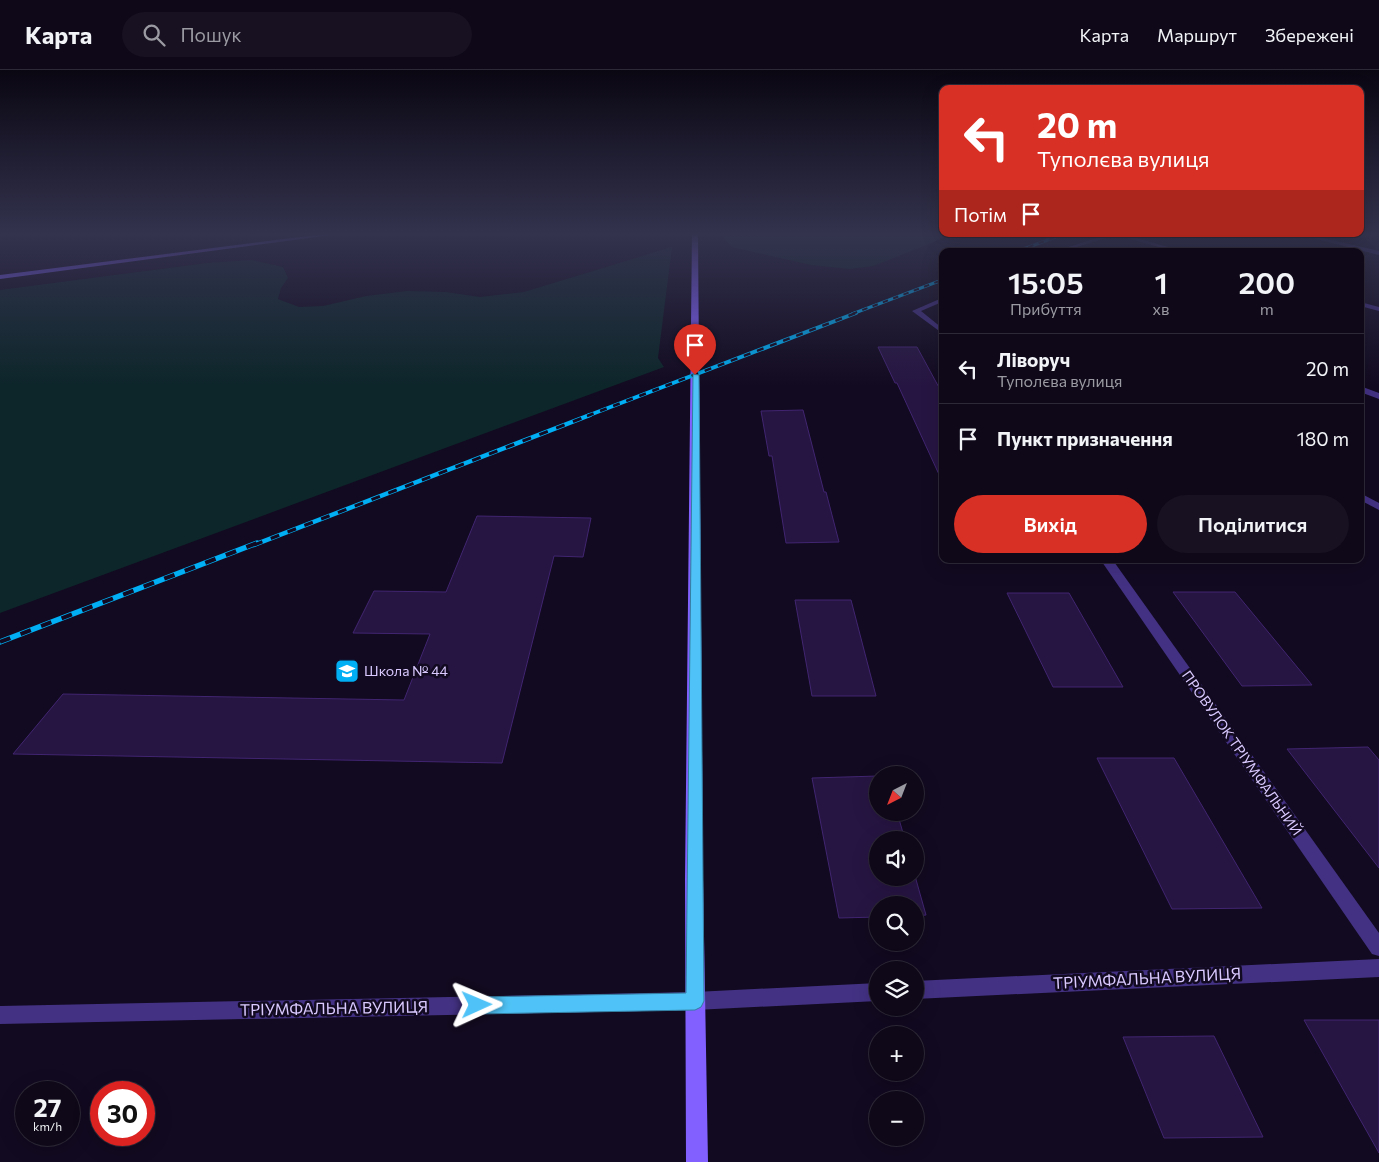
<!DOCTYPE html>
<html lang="uk">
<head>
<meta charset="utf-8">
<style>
  body { margin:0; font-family:Commissioner,sans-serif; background:#171121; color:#f1f3f6; height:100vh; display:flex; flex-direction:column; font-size:19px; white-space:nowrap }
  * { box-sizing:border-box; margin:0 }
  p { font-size:16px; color:#9b9aa2 }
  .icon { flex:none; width:28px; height:28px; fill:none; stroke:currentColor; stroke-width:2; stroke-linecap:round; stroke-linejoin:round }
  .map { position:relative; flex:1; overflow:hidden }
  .sheet { position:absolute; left:939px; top:178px; width:425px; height:315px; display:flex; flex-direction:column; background:#0e0818; border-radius:10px; box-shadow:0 5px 20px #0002,0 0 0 1px #2e2937 }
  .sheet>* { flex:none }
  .top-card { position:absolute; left:939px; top:15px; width:425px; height:152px; border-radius:10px; box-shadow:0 5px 20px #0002,0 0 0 1px #2e2937; background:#d93025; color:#fff; overflow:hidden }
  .needle { width:32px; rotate:222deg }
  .controls { position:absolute; left:869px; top:696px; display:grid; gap:10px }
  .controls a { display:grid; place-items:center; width:55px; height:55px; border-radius:50%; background:#0e0818; box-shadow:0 5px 20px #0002,0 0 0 1px #2e2937; font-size:25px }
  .speed { position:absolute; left:15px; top:1011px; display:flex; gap:10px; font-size:25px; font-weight:700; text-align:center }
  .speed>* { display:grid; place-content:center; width:65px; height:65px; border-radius:50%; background:#0e0818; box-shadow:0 5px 20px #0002,0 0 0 1px #2e2937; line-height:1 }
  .speed small { font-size:12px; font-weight:400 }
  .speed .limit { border:8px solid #d22; background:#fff; color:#111 }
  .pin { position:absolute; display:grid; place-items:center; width:42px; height:42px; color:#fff; margin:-51px -21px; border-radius:50% 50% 50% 0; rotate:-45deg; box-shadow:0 0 5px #0007 }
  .pin .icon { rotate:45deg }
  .me { position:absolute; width:55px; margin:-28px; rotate:89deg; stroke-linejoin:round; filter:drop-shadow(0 0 4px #0008) }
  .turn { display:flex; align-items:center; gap:18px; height:105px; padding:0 15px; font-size:22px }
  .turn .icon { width:65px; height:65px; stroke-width:2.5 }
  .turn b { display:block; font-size:35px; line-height:42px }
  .then { display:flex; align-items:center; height:48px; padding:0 15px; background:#0003; gap:10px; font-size:19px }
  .eta { display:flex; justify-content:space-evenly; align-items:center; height:85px; text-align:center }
  .eta b { font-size:30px; font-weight:600; line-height:35px }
  .button { display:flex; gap:10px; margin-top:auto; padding:10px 15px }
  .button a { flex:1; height:58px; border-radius:30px; background:#d93025; color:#fff; font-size:20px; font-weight:600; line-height:58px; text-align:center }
  .button a+a { background:#171121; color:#f1f3f6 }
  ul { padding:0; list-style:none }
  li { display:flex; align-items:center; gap:15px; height:70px; padding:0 15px; border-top:1px solid #2e2937 }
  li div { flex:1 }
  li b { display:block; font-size:19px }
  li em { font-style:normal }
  header { display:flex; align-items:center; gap:30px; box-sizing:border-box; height:70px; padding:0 25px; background:#0e0818; border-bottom:1px solid #2e2937 }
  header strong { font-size:24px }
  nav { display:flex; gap:28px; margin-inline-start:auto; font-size:18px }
  .search { width:350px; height:45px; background:#171121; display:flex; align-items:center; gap:12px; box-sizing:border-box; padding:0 18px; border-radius:28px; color:#9b9aa2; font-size:19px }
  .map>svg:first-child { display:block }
  .green { fill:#0d262a }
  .building { fill:#261542; stroke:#412571 }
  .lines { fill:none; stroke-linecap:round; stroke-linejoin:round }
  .street { fill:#433183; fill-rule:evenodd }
  .secondary { fill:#8160ff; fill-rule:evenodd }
  .rail-far3-casing { stroke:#00aff4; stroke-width:3 }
  .rail-far2-casing { stroke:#00aff4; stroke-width:4 }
  .rail-far1-casing { stroke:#00aff4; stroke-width:4.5 }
  .rail-casing { stroke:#00aff4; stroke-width:5.5 }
  .rail-far3 { stroke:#120a20; stroke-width:2; stroke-dasharray:5.5; stroke-linecap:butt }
  .rail-far2 { stroke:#120a20; stroke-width:2.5; stroke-dasharray:7; stroke-linecap:butt }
  .rail-far1 { stroke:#120a20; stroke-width:3; stroke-dasharray:9; stroke-linecap:butt }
  .rail { stroke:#120a20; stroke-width:4; stroke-dasharray:11; stroke-linecap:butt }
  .route { fill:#4fc3f7; stroke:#337fa1 }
  .labels { text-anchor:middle; stroke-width:5; stroke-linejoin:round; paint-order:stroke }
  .poi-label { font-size:14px; fill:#d9c9ff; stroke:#120a20; text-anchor:start }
  .street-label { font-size:14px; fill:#d9c9ff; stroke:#120a20 }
  .near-street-label { font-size:16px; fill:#d9c9ff; stroke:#120a20 }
</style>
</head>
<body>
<header>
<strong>Карта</strong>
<div class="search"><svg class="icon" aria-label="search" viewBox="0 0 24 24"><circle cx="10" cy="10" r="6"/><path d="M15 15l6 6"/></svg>Пошук</div>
<nav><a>Карта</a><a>Маршрут</a><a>Збережені</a></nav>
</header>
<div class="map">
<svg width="1379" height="1092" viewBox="0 0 1379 1092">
  <rect width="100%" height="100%" fill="#120a20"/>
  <g class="green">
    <path d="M720,163h222l12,1 -81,32 -23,3 -39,-4 -79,-18z"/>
    <path d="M672,177l-14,111 6,9 -664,246v-323l207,-27 45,-3 31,7 5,11 -7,10 -3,11 21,8 24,-1 43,-10 41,-5 39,1 34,5 44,-5z"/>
  </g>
  <g class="building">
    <path d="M878,277h39l25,46v88l-45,-98h-2z"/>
    <path d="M803,340l21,82h2l13,50 -53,1 -14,-87h-3l-8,-45z"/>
    <path d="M477,446l114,2 -8,39 -29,-1 -52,207 -489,-9 50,-60 341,6 26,-66 -77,-1 21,-42 72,1z"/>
    <path d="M1173,522h62l77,93 -70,1z"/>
    <path d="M1007,523h62l54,94h-70z"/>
    <path d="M795,530h56l25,96h-64z"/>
    <path d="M1368,677l11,13v108l-92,-119z"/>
    <path d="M1097,688h77l88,150 -90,1z"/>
    <path d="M878,706v36h19l8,28h-27v38h37v-2l11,39 -11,1v-11h-37v12l-39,1 -27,-140z"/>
    <path d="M1304,950h75v133z"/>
    <path d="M1214,966l49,101 -99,1 -41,-101z"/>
  </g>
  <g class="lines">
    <g class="street">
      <path d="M1109,164h14l59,17h-9l-57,-16 -52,16h-8z"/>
      <path d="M1297,164h9l73,17v4z"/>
      <path d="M942,228v4l-21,9 21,17v5l-30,-22z"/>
      <path d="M1360,232l19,5v4l-19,-5z"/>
      <path d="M1360,316l19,7v6l-19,-7z"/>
      <path d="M1360,423l19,10v7l-19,-10z"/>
      <path d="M1100,489h12l267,374v23l-7,-2z"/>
      <path d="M1379,889v18l-464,22v-18z"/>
      <path d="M878,913v18l-183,9 -695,14v-18l695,-14z"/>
    </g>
    <g class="secondary">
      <path d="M332,163h14l-346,46v-4z"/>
      <path d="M692,163h6l5,646 5,283h-22l-1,-283z"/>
    </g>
    <g class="rail-far3-casing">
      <g id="rail-far3">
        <path d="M1018,181l46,-17"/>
        <path d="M852,244l90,-34"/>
      </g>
    </g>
    <g class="rail-far2-casing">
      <path id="rail-far2" d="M587,346l269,-103"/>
    </g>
    <g class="rail-far1-casing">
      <path id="rail-far1" d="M254,475l336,-130"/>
    </g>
    <g class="rail-casing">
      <path id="rail" d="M0,572l257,-99"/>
    </g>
    <use href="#rail-far3" class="rail-far3"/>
    <use href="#rail-far2" class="rail-far2"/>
    <use href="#rail-far1" class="rail-far1"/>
    <use href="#rail" class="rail"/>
  </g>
  <linearGradient id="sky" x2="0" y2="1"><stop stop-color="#0a0612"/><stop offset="0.52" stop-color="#33334e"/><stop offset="1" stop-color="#33334e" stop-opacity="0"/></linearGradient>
  <rect width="1379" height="316" fill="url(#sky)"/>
  <path class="route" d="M693,304l6,1 5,626 -3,6 -6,3 -218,4 -7,-3 -2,-6 2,-6 7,-2 209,-4z"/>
  <defs>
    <g id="school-square" transform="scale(1.25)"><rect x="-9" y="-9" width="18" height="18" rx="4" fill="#00aff4" stroke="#120a20"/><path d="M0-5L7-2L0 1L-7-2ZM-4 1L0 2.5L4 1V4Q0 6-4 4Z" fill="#fff"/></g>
  </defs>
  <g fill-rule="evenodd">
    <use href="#school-square" x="347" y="601"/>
  </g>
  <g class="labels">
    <g class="poi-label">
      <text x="364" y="606">Школа № 44</text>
    </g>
    <g class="street-label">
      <text transform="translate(1242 683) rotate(55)" y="5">ПРОВУЛОК ТРІУМФАЛЬНИЙ</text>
    </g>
    <g class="near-street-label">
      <text transform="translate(1147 908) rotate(-3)" y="6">ТРІУМФАЛЬНА ВУЛИЦЯ</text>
      <text transform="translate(334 938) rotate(-1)" y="6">ТРІУМФАЛЬНА ВУЛИЦЯ</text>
    </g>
  </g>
</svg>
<div class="controls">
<a><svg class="needle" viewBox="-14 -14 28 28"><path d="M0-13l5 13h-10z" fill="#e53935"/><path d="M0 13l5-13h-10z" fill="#9b9aa2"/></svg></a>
<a><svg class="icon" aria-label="sound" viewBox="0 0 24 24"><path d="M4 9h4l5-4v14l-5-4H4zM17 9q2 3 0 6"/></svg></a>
<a><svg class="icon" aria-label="search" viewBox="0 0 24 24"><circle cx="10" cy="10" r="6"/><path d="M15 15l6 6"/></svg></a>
<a><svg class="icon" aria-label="layers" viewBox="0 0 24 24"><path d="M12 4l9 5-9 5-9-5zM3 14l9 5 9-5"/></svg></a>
<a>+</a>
<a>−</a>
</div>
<div class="speed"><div>27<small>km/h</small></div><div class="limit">30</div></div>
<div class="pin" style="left:695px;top:305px;background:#d93025"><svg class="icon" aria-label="arrive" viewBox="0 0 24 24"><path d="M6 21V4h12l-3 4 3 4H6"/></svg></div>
<svg class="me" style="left:477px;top:935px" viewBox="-20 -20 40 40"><path d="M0-17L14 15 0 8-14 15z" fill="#4fc3f7" stroke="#fff" stroke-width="4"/></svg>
<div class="top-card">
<div class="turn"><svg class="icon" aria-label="left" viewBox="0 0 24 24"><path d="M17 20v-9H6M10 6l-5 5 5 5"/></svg><div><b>20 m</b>Туполєва вулиця</div></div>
<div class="then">Потім<svg class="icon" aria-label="arrive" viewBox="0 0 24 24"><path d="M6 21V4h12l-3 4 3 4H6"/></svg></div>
</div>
<section class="sheet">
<div class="eta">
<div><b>15:05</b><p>Прибуття</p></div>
<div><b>1</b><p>хв</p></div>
<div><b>200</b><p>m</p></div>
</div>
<ul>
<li><svg class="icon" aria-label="left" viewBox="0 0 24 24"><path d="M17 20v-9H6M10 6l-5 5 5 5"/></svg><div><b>Ліворуч</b><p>Туполєва вулиця</p></div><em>20 m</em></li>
<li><svg class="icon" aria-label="arrive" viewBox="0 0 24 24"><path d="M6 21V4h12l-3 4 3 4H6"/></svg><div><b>Пункт призначення</b></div><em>180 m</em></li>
</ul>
<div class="button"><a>Вихід</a><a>Поділитися</a></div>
</section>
</div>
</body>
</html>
